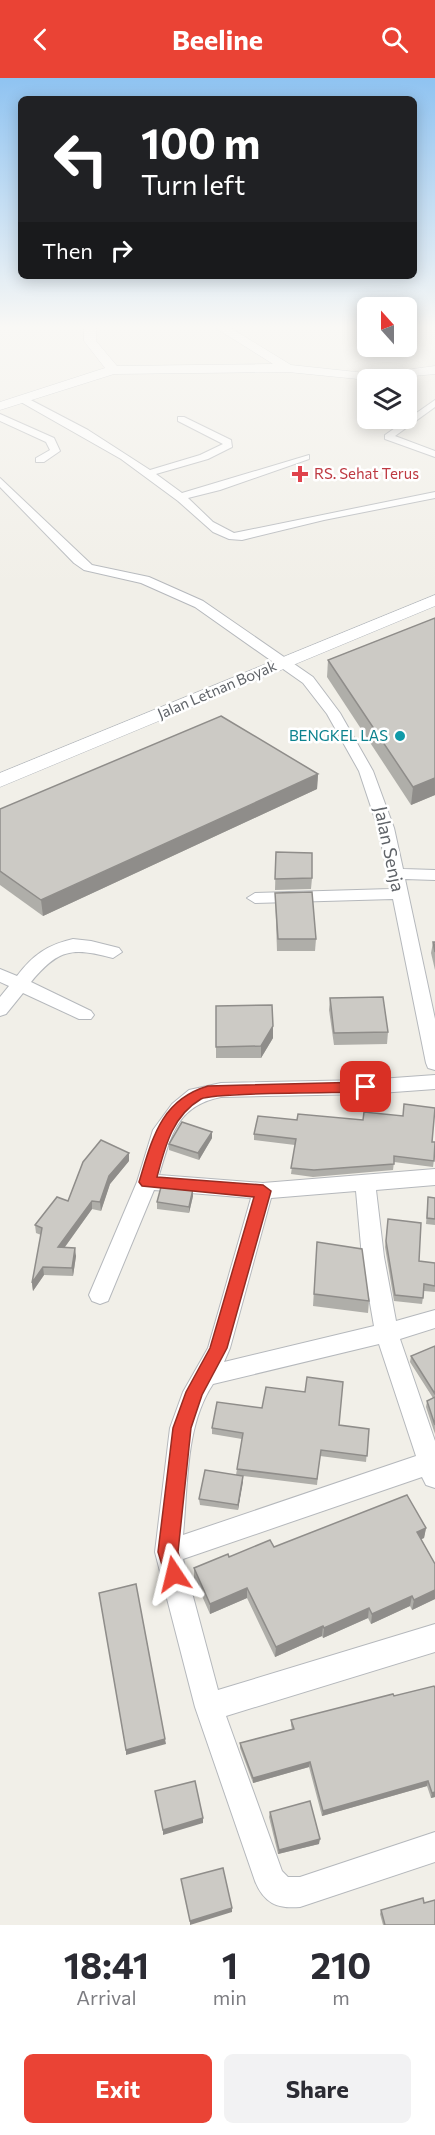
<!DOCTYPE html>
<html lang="en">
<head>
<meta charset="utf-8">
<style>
  body { margin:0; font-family:Commissioner,sans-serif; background:#f2f2f3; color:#2b2b33; height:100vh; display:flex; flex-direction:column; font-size:22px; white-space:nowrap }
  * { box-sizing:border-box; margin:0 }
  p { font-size:20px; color:#7c7c81 }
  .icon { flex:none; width:33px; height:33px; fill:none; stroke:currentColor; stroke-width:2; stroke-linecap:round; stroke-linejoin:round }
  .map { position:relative; height:1847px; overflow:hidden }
  .sheet { display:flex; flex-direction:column; background:#fff; flex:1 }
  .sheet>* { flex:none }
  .top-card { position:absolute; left:18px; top:18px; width:399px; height:183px; border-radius:9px; box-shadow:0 3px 15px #0003; background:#202124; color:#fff; overflow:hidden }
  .needle { width:39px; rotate:339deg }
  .controls { position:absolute; left:357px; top:219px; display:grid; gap:12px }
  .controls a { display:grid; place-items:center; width:60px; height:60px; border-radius:9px; background:#fff; box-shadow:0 3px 15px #0003; font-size:30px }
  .pin { position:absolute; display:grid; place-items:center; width:51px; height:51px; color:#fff; margin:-26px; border-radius:12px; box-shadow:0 3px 9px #0006 }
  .me { position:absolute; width:66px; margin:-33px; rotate:350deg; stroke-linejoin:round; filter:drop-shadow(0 0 4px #0008) }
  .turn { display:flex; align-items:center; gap:21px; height:126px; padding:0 24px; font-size:27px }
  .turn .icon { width:78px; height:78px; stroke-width:2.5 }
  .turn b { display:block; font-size:42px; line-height:51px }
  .then { display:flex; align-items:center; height:57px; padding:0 24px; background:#0003; gap:12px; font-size:22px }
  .eta { display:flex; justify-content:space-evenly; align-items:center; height:102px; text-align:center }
  .eta b { font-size:36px; font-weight:700; line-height:42px }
  .button { display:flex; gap:12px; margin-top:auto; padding:12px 24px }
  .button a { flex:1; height:69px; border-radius:9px; background:#ea4335; color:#fff; font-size:24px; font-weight:700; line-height:69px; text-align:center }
  .button a+a { background:#f2f2f3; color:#2b2b33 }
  header { display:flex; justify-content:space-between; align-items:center; height:78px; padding:0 24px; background:#ea4335; color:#fff; font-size:27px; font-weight:700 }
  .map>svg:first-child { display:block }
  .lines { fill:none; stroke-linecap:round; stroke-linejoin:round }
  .street-casing { stroke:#b5b8bc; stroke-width:2 }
  .secondary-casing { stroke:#b6babf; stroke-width:1 }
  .street { fill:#fff; fill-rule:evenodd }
  .secondary { fill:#fff; fill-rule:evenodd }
  .wall { fill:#afaea9 }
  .shaded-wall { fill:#8f8d8a }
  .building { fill:#cccac5; stroke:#8f8d8a; stroke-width:1.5 }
  .route { fill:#ea4335; stroke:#982c22; stroke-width:1.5 }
  .health-dot { fill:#e0444e; stroke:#fff; stroke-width:2 }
  .culture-dot { fill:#0f9aa8; stroke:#fff; stroke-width:2 }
  .labels { text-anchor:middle; stroke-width:5; stroke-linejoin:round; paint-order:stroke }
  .far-health-label { font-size:15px; fill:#be3a42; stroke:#fff; text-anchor:start }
  .far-street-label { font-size:15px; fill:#5f6368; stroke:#fff }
  .far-culture-label { font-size:15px; fill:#0d838f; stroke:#fff; text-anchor:end }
  .street-label { font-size:18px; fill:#5f6368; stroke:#fff }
</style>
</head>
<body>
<header><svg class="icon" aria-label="back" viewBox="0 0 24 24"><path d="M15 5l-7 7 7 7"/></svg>Beeline<svg class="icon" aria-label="search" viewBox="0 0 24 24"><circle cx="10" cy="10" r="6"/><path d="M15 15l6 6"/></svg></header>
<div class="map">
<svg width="435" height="1847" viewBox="0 0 435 1847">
  <rect width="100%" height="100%" fill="#f1efe8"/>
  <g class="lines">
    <g class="street-casing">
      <g id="street">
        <path d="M19,319h6l63,33 62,40 50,-15 23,-11 -45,-23v-4h6l47,23 1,7 -24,12 -52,15 26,19 127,-38v4l-89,31 -32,8 25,24 21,11 201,-41v6l-111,22 -82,20 -13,-1 -16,-7 -35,-31 -57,-42 -102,-58z"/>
        <path d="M435,322v7l-40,29 40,15v6l-50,-18v-4z"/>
        <path d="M0,336l54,24 6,13 -16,11h-8v-4l14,-8 -4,-8 -46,-21z"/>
        <path d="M0,400l92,87 57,12 54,24 110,76 27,36 33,58 21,57 9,41 32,1v10l-30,-1 30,140v51l-7,-2 -2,-5 -33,-164 -138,4 -8,-5 8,-5 136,-4 -13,-61 -19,-57 -32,-57 -24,-31 -108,-76 -54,-24 -57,-13 -10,-7 -74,-76z"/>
        <path d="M73,861l18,2 28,7 3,4 -9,6c-41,-11 -55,-9 -82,24l60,29 3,4 -3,4h-12l-56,-26 -17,21 -6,2v-19l9,-11 -9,-4v-13l17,7c16,-21 30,-31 56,-37z"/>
        <path d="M435,997v14l-69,5 -145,3c-45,9 -50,39 -62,78l104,8 172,-14v16l-59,5 8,67 12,64 39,-11v18l-35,11 35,102v47l-9,-3 -4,-8 -239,82 35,131 217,-66v28l-209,64 56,155 6,6h12l135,-45v30l-135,45c-23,2 -36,-4 -45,-26l-60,-174 -40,-155 15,-124 13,-36 25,-44 43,-150 -97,-8 -46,111 -8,3 -8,-3 -3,-6 48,-113 16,-52 19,-26 17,-14 32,-7 145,-3zM356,1113l6,66 12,69 -150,36 6,-14 41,-150zM379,1266l37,112 -233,79c5,-50 2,-109 30,-151z"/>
      </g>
    </g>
    <g class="secondary-casing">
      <g id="secondary">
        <path d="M84,249h12v14l21,25 156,-2 -59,-37h15l62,38 84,9 60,-8v8l-32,3 1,3h-36l-80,-8 -174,2 -114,36v-8l105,-34 -21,-27z"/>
        <path d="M435,517v11l-435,181v-14z"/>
      </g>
    </g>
    <use href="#street" class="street"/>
    <use href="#secondary" class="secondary"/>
  </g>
  <g class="wall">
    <path d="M435,540v177l-24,10 -84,-128 1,-17z"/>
    <path d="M318,696l-1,15 -274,127 -43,-31v-76z"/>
    <path d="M276,774l36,26 -1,11 -36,1z"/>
    <path d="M275,815l41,46 -1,12h-38z"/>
    <path d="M433,864h2v28l-4,-17z"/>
    <path d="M330,920l58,34 -1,12 -53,1 -5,-35z"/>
    <path d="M216,928l57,20v12l-12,20h-45z"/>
    <path d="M254,1056l178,8 3,10 -2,15 -39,-5 -1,8 -80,7 -22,-3 4,-29 -41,-5z"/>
    <path d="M212,1060l-13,22 -30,-10v-6z"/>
    <path d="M129,1083l-19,23 -9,27 -9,-2 -27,38 11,9 -3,20 -29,-1 -11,16 -1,-8 9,-48 -5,-2 -1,-8z"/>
    <path d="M193,1111v7l-4,17 -32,-4v-7z"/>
    <path d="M428,1119l7,1v27l-9,-1z"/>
    <path d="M388,1141l31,42 16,2v29l-11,-1 -2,13 -28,-3 -9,-54z"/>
    <path d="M317,1164l52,59 -1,12 -55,-7z"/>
    <path d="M435,1268v88l-9,-27 1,-6 6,-3 -23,-36 1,-6z"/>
    <path d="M339,1347l30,4 -3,33 -46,-6 -3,29 -74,-9 -5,34 -38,-5 -1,-6 37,-24 6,-36 -30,-5v-6z"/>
    <path d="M426,1450l-2,10 -3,1 14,25v35l-23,11 -2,-4 -39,18 -3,-6 -45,20 -1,-2 -47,21 -28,-59 -37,16 -16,-36v-10l35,-11 45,-10z"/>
    <path d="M435,1610v109l-4,1 -4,-12 -105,30 -13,-49 -56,16 -13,-35v-5l52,-14 -1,-4v-5l103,-24z"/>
    <path d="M270,1734l49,32 -41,10 -9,-37z"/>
    <path d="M424,1825l11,22h-52l-3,-11 1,-4z"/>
  </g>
  <g class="shaded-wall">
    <path d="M318,696l-1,15 -274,127 -2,-16z"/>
    <path d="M435,700v17l-24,10 2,-18z"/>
    <path d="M273,948v12l-12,20v-12z"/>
    <path d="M212,1054v6l-13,22 -1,-7z"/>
    <path d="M129,1075v8l-19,23 -9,27 -1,-9 9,-26z"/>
    <path d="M193,1111v7l-4,17v-6z"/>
    <path d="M92,1123v8l-33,46 -1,-8z"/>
    <path d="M75,1170l1,8 -3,20 -1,-8z"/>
    <path d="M43,1189l1,8 -11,16 -1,-8z"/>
    <path d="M243,1398v6l-5,28v-5z"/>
    <path d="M426,1450l-2,10 -9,4 2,-10z"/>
    <path d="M247,1510v10l-37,16v-10z"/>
    <path d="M435,1512v9l-23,11 2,-10z"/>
    <path d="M412,1518l-2,10 -39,18 1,-10z"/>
    <path d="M369,1530l-1,10 -45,20 1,-10z"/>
    <path d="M323,1548l-1,10 -47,21 1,-10z"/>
    <path d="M165,1661l1,5 -40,11v-5z"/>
    <path d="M310,1684l-1,5 -56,16v-5z"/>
    <path d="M428,1703l-1,5 -105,30 1,-5z"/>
    <path d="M435,1714v5l-4,1 1,-5z"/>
    <path d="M203,1740v5l-40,12v-5z"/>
    <path d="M320,1761l-1,5 -41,10 1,-4z"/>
    <path d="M232,1830v4l-42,13v-4z"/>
  </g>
  <g class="building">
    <path d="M435,540v160l-22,9 -85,-127z"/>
    <path d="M221,638l97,58 -277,126 -41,-29v-62z"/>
    <path d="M276,774l36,1v25l-37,1z"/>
    <path d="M312,814l4,47h-38l-3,-46z"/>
    <path d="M433,864h2v10z"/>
    <path d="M383,919l5,35 -54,1 -4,-35z"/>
    <path d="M272,927l1,21 -12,20 -45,1v-41z"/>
    <path d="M404,1026l31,4 -3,34h3l-1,19 -40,-5v8l-80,6 -23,-2 5,-29 -42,-5 4,-18 39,4 1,-6 65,6 1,-8 39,4z"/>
    <path d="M182,1044l30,10 -14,21 -29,-9z"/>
    <path d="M101,1062l28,13 -20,23 -9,26 -8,-1 -34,46 17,1 -3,20 -29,-1 -11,16 10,-55 -7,-3 22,-28 11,4 15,-39z"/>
    <path d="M161,1109l32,2 -4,18 -32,-5z"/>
    <path d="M428,1119l7,1v21l-8,-1z"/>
    <path d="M388,1141l33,4 -2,38 16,2v23l-11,-2 -1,14 -28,-3 -9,-54z"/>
    <path d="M317,1164l45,7 7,52 -55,-7z"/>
    <path d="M435,1268v48l-24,-38z"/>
    <path d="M307,1299l36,5 -4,43 30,4 -2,27 -46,-6 -4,29 -80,-10 6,-36 -31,-5 5,-26 45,6 4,-21 39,5z"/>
    <path d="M435,1319v28l-8,-24z"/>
    <path d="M205,1392l38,6 -5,29 -39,-6z"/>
    <path d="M407,1417l19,33 -9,4 18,32v26l-21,10 -2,-4 -40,18 -3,-6 -45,20 -1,-2 -47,21 -29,-59 -37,16 -16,-36 34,-14 1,3 41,-17 4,7z"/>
    <path d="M136,1506l29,155 -39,11 -27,-157z"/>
    <path d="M434,1608l1,2v104l-3,1 -4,-12 -105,30 -13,-49 -57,16 -13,-35 54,-14 -3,-9 102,-26 1,2z"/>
    <path d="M195,1703l8,37 -40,12 -8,-39z"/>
    <path d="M310,1723l10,38 -41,11 -9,-38z"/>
    <path d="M223,1790l9,40 -42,13 -9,-42z"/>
    <path d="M423,1820l1,5 11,-3v25h-50l-4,-15z"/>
  </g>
  <linearGradient id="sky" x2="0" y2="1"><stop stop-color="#8fc3f1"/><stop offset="0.49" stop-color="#f9f8f5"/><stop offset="1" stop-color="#f9f8f5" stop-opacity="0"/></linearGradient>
  <rect width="435" height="508" fill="url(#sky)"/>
  <path class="route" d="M366,1004l7,5 -7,5c-24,1 -152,0 -165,7 -29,17 -36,48 -44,78l106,8 8,6 -44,157 -25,47 -11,33 -13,124 6,22 -3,7 -7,3 -7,-3 -9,-29 15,-124 13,-36 24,-44 44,-151 -112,-11 -3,-4c13,-42 21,-82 69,-96z"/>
  <path class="health-dot" d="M297 387h6v6h6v6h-6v6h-6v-6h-6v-6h6z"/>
  <circle class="culture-dot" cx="400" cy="658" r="6"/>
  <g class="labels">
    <g class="far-health-label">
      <text x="314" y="401">RS. Sehat Terus</text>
    </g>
    <g class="far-street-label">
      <text transform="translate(217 612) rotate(-23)" y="5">Jalan Letnan Boyak</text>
    </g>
    <g class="far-culture-label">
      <text x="388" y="663">BENGKEL LAS</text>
    </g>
    <g class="street-label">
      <text transform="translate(389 771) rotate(78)" y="6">Jalan Senja</text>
    </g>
  </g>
</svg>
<div class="controls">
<a><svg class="needle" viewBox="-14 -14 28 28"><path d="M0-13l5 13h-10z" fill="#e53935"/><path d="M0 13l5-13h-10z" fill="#7c7c81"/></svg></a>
<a><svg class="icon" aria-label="layers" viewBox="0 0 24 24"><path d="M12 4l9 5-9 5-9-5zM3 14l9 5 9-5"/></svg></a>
</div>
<div class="pin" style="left:366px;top:1009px;background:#d93025"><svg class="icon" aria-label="arrive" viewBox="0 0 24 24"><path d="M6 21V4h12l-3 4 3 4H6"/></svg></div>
<svg class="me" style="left:174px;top:1496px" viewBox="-20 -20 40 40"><path d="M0-17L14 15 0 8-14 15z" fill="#ea4335" stroke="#fff" stroke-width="4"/></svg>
<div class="top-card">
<div class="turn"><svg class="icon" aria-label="left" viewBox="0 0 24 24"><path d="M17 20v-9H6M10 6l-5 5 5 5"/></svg><div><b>100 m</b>Turn left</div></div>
<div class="then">Then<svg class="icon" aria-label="right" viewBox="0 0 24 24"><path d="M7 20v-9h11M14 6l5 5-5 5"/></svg></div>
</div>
</div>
<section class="sheet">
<div class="eta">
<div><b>18:41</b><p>Arrival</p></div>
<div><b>1</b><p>min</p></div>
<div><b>210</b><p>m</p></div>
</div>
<div class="button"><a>Exit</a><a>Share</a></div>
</section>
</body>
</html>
